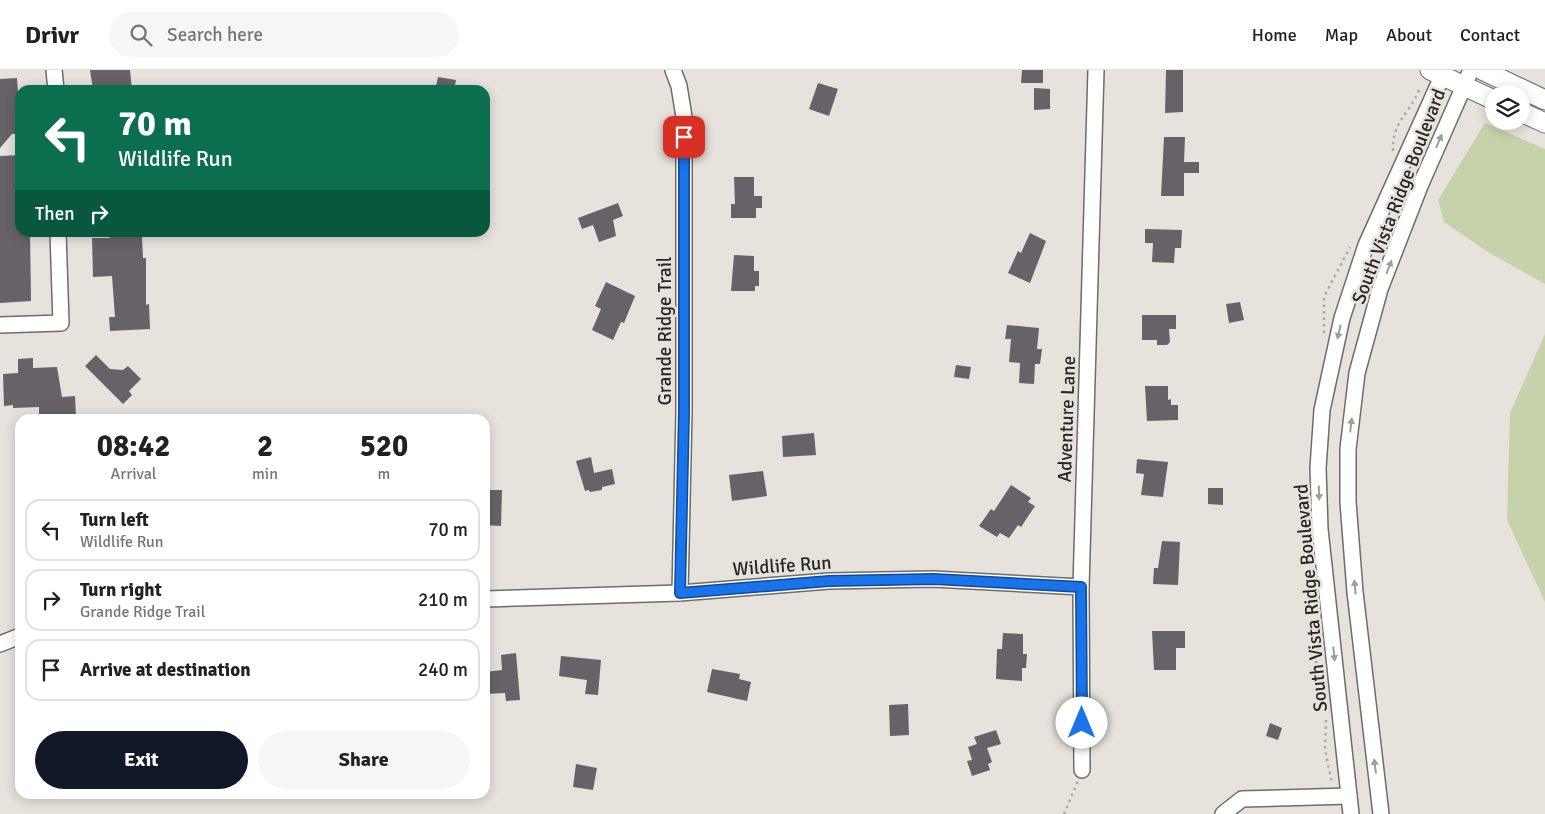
<!DOCTYPE html>
<html lang="en">
<head>
<meta charset="utf-8">
<style>
  body { margin:0; font-family:Signika,sans-serif; background:#f6f6f6; color:#202124; height:100vh; display:flex; flex-direction:column; font-size:19px; white-space:nowrap }
  * { box-sizing:border-box; margin:0 }
  p { font-size:16px; color:#757577 }
  .icon { flex:none; width:28px; height:28px; fill:none; stroke:currentColor; stroke-width:2; stroke-linecap:round; stroke-linejoin:round }
  .map { position:relative; flex:1; overflow:hidden }
  .sheet { position:absolute; left:15px; top:344px; width:475px; height:385px; display:flex; flex-direction:column; background:#fff; border-radius:15px; box-shadow:0 2px 12px #0003 }
  .sheet>* { flex:none }
  .top-card { position:absolute; left:15px; top:15px; width:475px; height:152px; border-radius:15px; box-shadow:0 2px 12px #0003; background:#0b6e4f; color:#fff; overflow:hidden }
  .fabs { position:absolute; left:1485px; top:15px; display:grid; gap:10px }
  .fabs a { display:grid; place-items:center; width:45px; height:45px; border-radius:50%; background:#fff; box-shadow:0 2px 12px #0003; font-size:25px }
  .pin { position:absolute; display:grid; place-items:center; width:42px; height:42px; color:#fff; margin:-21px; border-radius:10px; box-shadow:0 2px 8px #0006 }
  .me { position:absolute; width:55px; margin:-28px; rotate:0deg; stroke-linejoin:round; filter:drop-shadow(0 0 4px #0008) }
  .turn { display:flex; align-items:center; gap:18px; height:105px; padding:0 20px; font-size:22px }
  .turn .icon { width:65px; height:65px; stroke-width:2.5 }
  .turn b { display:block; font-size:35px; line-height:42px }
  .then { display:flex; align-items:center; height:48px; padding:0 20px; background:#0003; gap:10px; font-size:19px }
  .eta { display:flex; justify-content:space-evenly; align-items:center; height:85px; text-align:center }
  .eta b { font-size:30px; font-weight:700; line-height:35px }
  .action { display:flex; gap:10px; margin-top:auto; padding:10px 20px }
  .action a { flex:1; height:58px; border-radius:30px; background:#111827; color:#fff; font-size:20px; font-weight:700; line-height:58px; text-align:center }
  .action a+a { background:#f6f6f6; color:#202124 }
  ul { padding:0; list-style:none }
  li { display:flex; align-items:center; gap:15px; height:62px; margin:0 10px 8px; padding:0 10px; border:2px solid #e0e0e0; border-radius:15px }
  li div { flex:1 }
  li b { display:block; font-size:19px }
  li em { font-style:normal }
  header { display:flex; align-items:center; gap:30px; box-sizing:border-box; height:70px; padding:0 25px; background:#fff; border-bottom:1px solid #e0e0e0 }
  header strong { font-size:24px }
  nav { display:flex; gap:28px; margin-inline-start:auto; font-size:18px }
  .search { width:350px; height:45px; background:#f6f6f6; display:flex; align-items:center; gap:12px; box-sizing:border-box; padding:0 18px; border-radius:28px; color:#757577; font-size:19px }
  .map>svg:first-child { display:block }
  .green { fill:#c6d2a9 }
  .building { fill:#666267 }
  .lines { fill:none; stroke-linecap:round; stroke-linejoin:round }
  .minor-casing { stroke:#706c66; stroke-width:18 }
  .major-casing { stroke:#706c66; stroke-width:21 }
  .path { stroke:#aba7a2; stroke-width:2.5; stroke-dasharray:2.5 4; stroke-linecap:butt }
  .minor { stroke:#fff; stroke-width:15 }
  .major { stroke:#fff; stroke-width:19 }
  .oneway { fill:#9e9d9c }
  .route-casing { stroke:#114b97; stroke-width:12 }
  .route { stroke:#1a73e8; stroke-width:9 }
  .labels { text-anchor:middle; stroke-width:5; stroke-linejoin:round; paint-order:stroke }
  .street-label { font-size:19px; fill:#272624; stroke:#e7e2dc }
</style>
</head>
<body>
<header>
<strong>Drivr</strong>
<div class="search"><svg class="icon" aria-label="search" viewBox="0 0 24 24"><circle cx="10" cy="10" r="6"/><path d="M15 15l6 6"/></svg>Search here</div>
<nav><a>Home</a><a>Map</a><a>About</a><a>Contact</a></nav>
</header>
<div class="map">
<svg width="1545" height="744" viewBox="0 0 1545 744">
  <rect width="100%" height="100%" fill="#e7e2dc"/>
  <g class="green">
    <path d="M1485,53l60,26v135l-57,-32 -44,-30 -6,-22z"/>
    <path d="M1545,264v268l-38,-82 3,-107z"/>
  </g>
  <g class="building">
    <path d="M90,0h40l2,20h-39z"/>
    <path d="M1022,0h21v13h-22z"/>
    <path d="M1166,0h17v42l-18,1z"/>
    <path d="M438,7l18,3 -2,10h-19z"/>
    <path d="M17,8l1,14h2v38h-4v4h-4l-12,14v-69z"/>
    <path d="M818,13l20,6 -9,27 -20,-7z"/>
    <path d="M1034,18l16,1v20l-16,1z"/>
    <path d="M1164,67h21l-1,25h15v11h-15v23h-23z"/>
    <path d="M20,85v77h10l1,69 -31,2v-147z"/>
    <path d="M734,107h20v19h8v12h-6v10h-25v-14h4z"/>
    <path d="M618,133l5,13 -10,4 3,16 -17,6 -6,-17 -11,4 -4,-11z"/>
    <path d="M1145,159l37,1 -1,18h-6l-1,15 -22,-1 1,-19h-8z"/>
    <path d="M116,162h23v5h3l1,21h3v47l3,-1 1,25 -40,2 -1,-14h6l-3,-41 -19,1 -1,-39h18l-1,-4z"/>
    <path d="M1030,163l16,8 -16,42 -22,-10 10,-22 3,2z"/>
    <path d="M734,185l20,1v15h5v15h-4v5h-24z"/>
    <path d="M606,212l29,14 -11,27 -3,-1 -8,18 -21,-10 9,-21 -6,-3z"/>
    <path d="M1240,232l4,18 -15,3 -3,-19z"/>
    <path d="M1142,245h34v14h-7l1,13 -3,3h-10v-5h-15z"/>
    <path d="M1007,255l32,3 -2,21h5l-2,15h-5l-1,20 -15,-1 1,-20 -11,-1 2,-23h-6z"/>
    <path d="M96,285l14,14 13,1 5,-4 13,13 -12,12 3,4 -9,9 -38,-38z"/>
    <path d="M33,288v10l24,-1 5,30 13,-1 1,21 -37,1v-11l-26,1v-3l-9,1 -1,-32 15,-1v-14z"/>
    <path d="M956,295l15,2 -2,12 -15,-2z"/>
    <path d="M1145,316h23v14l3,-1v6h7v15l-31,1z"/>
    <path d="M814,363l2,22 -33,2 -1,-21z"/>
    <path d="M591,387l3,16 18,-4 3,15 -13,3v3l-12,2 -1,-2 -4,1 -9,-30z"/>
    <path d="M1137,389l31,3 -5,35 -22,-2 3,-21 -8,-1z"/>
    <path d="M763,401l4,25 -35,5 -3,-26z"/>
    <path d="M1011,415l20,13 -3,4 7,4 -14,21 -3,-2 -9,13 -9,-5 -3,4 -18,-11 12,-17 3,2z"/>
    <path d="M1208,418h15v17l-15,-1z"/>
    <path d="M487,420h15l-1,36 -16,-1z"/>
    <path d="M1162,471l18,1 -2,43 -25,-1 1,-16h4z"/>
    <path d="M1152,561h33v17h-9v22h-22z"/>
    <path d="M1003,563l20,1v20h4l-1,14h-4v13l-26,-2 1,-30h5z"/>
    <path d="M516,583l4,47 -14,1 -1,-8 -20,1v-22l17,-2 -1,-15z"/>
    <path d="M561,586l40,4 -3,35 -13,-1 2,-14 -28,-4z"/>
    <path d="M712,599l28,5 -1,5 12,3 -4,19 -40,-9z"/>
    <path d="M908,634l1,31 -19,1 -1,-31z"/>
    <path d="M1270,653l12,5 -4,12 -12,-4z"/>
    <path d="M996,660l5,14 -14,4 5,14 -4,2 2,6 -18,6 -5,-15 5,-1 -4,-13 9,-3 -3,-7z"/>
    <path d="M576,694l21,4 -4,22 -20,-3z"/>
  </g>
  <g class="lines">
    <g class="minor-casing">
      <g id="minor">
        <path d="M54,0l2,20"/>
        <path d="M673,0l6,16 5,31v294l-4,182"/>
        <path d="M0,255l61,-2 -3,-91"/>
        <path d="M485,529l195,-6 149,-12 104,-2 148,8"/>
        <path d="M0,574l20,-8"/>
        <path d="M1082,700l-1,-183 15,-517"/>
        <path d="M1223,744l19,-15 107,-3"/>
        <path d="M1351,744l-31,-285 -2,-61 4,-58 20,-92 24,-73 79,-175"/>
        <path d="M1381,744l-26,-222 -7,-90v-53l9,-76 23,-84 40,-103 51,-116"/>
      </g>
    </g>
    <g class="major-casing">
      <g id="major">
        <path d="M1430,0l64,30"/>
        <path d="M1482,0l63,30"/>
        <path d="M1521,42l24,11"/>
      </g>
    </g>
    <g class="path">
      <path d="M1393,81c-1,-30 16,-36 26,-61"/>
      <path d="M1324,263v-36l26,-50"/>
      <path d="M1317,571l-1,21 7,28"/>
      <path d="M1326,650l-1,29 7,35"/>
      <path d="M1064,744l14,-33"/>
    </g>
    <use href="#minor" class="minor"/>
    <use href="#major" class="major"/>
  </g>
  <defs><path id="oneway-solid" d="M-6-.8H1V-3.2L6.5 0L1 3.2V.8H-6Z" transform="scale(1.25)"/></defs>
  <g class="oneway">
    <use href="#oneway-solid" transform="translate(1439 71) rotate(-67)"/>
    <use href="#oneway-solid" transform="translate(1389 197) rotate(-69)"/>
    <use href="#oneway-solid" transform="translate(1339 262) rotate(103)"/>
    <use href="#oneway-solid" transform="translate(1351 355) rotate(-83)"/>
    <use href="#oneway-solid" transform="translate(1319 423) rotate(88)"/>
    <use href="#oneway-solid" transform="translate(1355 517) rotate(-95)"/>
    <use href="#oneway-solid" transform="translate(1334 584) rotate(84)"/>
    <use href="#oneway-solid" transform="translate(1375 696) rotate(-97)"/>
  </g>
  <g class="lines">
    <g class="route-casing">
      <path id="route" d="M684,67v274l-4,182 149,-12 105,-2 147,8 1,136"/>
    </g>
    <use href="#route" class="route"/>
  </g>
  <g class="labels">
    <g class="street-label">
      <text transform="translate(1398 126) rotate(-69)" y="7">South Vista Ridge Boulevard</text>
      <text transform="translate(664 261) rotate(-90)" y="7">Grande Ridge Trail</text>
      <text transform="translate(1066 349) rotate(-88)" y="7">Adventure Lane</text>
      <text transform="translate(782 495) rotate(-4)" y="7">Wildlife Run</text>
      <text transform="translate(1310 528) rotate(-95)" y="7">South Vista Ridge Boulevard</text>
    </g>
  </g>
</svg>
<div class="fabs">
<a><svg class="icon" aria-label="layers" viewBox="0 0 24 24"><path d="M12 4l9 5-9 5-9-5zM3 14l9 5 9-5"/></svg></a>
</div>
<div class="pin" style="left:684px;top:67px;background:#d93025"><svg class="icon" aria-label="arrive" viewBox="0 0 24 24"><path d="M6 21V4h12l-3 4 3 4H6"/></svg></div>
<svg class="me" style="left:1082px;top:653px" viewBox="-20 -20 40 40"><circle r="19" fill="#fff"/><path d="M0-13L10 11 0 6-10 11z" fill="#1a73e8"/></svg>
<div class="top-card">
<div class="turn"><svg class="icon" aria-label="left" viewBox="0 0 24 24"><path d="M17 20v-9H6M10 6l-5 5 5 5"/></svg><div><b>70 m</b>Wildlife Run</div></div>
<div class="then">Then<svg class="icon" aria-label="right" viewBox="0 0 24 24"><path d="M7 20v-9h11M14 6l5 5-5 5"/></svg></div>
</div>
<section class="sheet">
<div class="eta">
<div><b>08:42</b><p>Arrival</p></div>
<div><b>2</b><p>min</p></div>
<div><b>520</b><p>m</p></div>
</div>
<ul>
<li><svg class="icon" aria-label="left" viewBox="0 0 24 24"><path d="M17 20v-9H6M10 6l-5 5 5 5"/></svg><div><b>Turn left</b><p>Wildlife Run</p></div><em>70 m</em></li>
<li><svg class="icon" aria-label="right" viewBox="0 0 24 24"><path d="M7 20v-9h11M14 6l5 5-5 5"/></svg><div><b>Turn right</b><p>Grande Ridge Trail</p></div><em>210 m</em></li>
<li><svg class="icon" aria-label="arrive" viewBox="0 0 24 24"><path d="M6 21V4h12l-3 4 3 4H6"/></svg><div><b>Arrive at destination</b></div><em>240 m</em></li>
</ul>
<div class="action"><a>Exit</a><a>Share</a></div>
</section>
</div>
</body>
</html>
